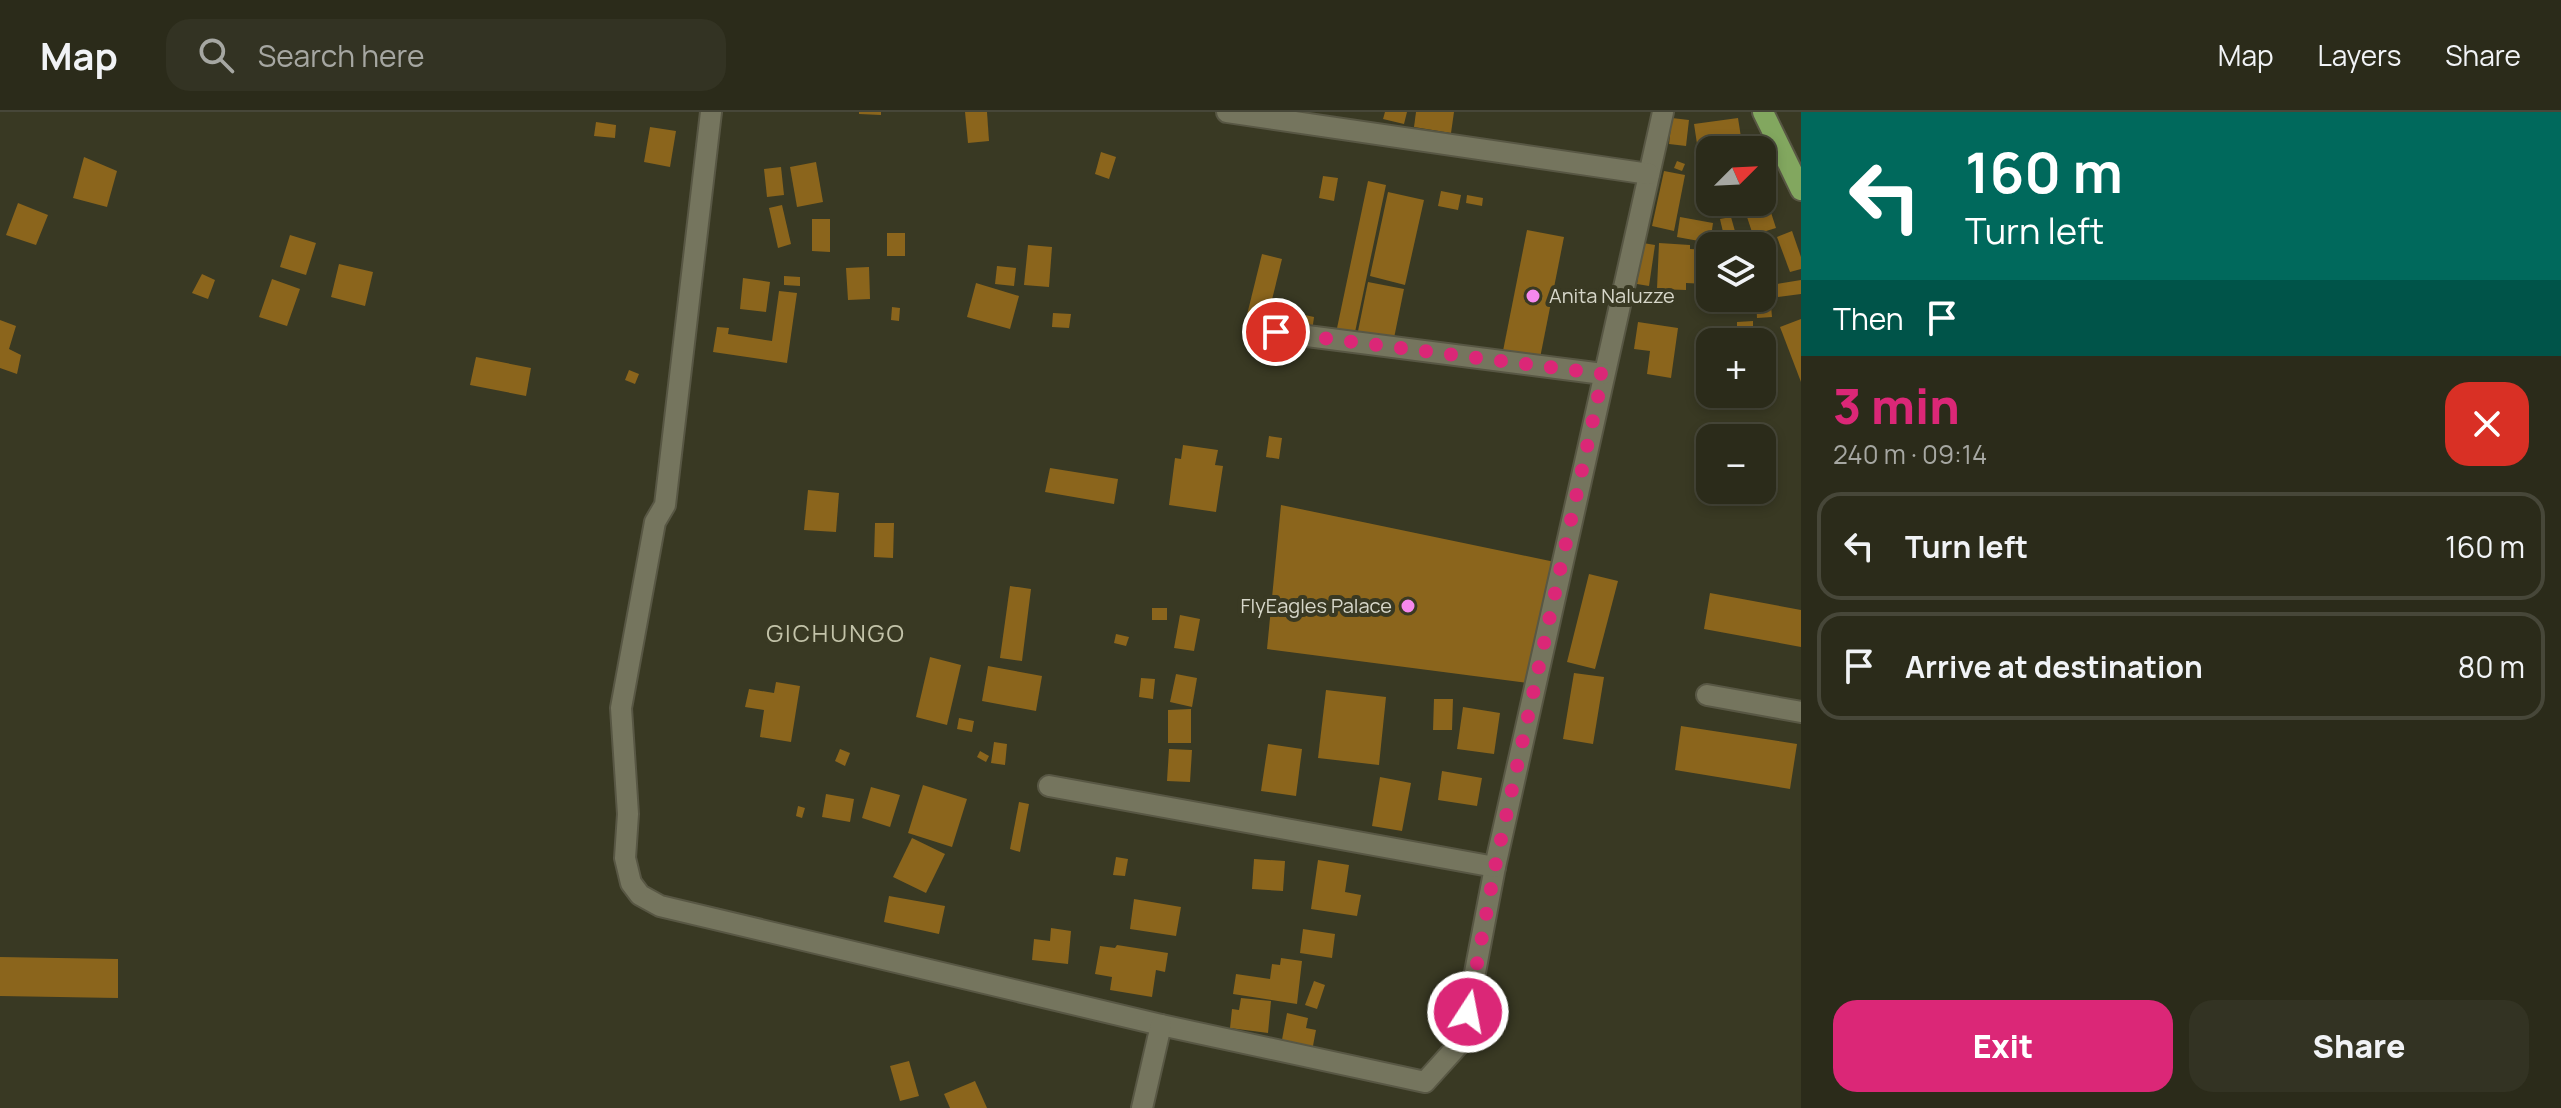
<!DOCTYPE html>
<html lang="en">
<head>
<meta charset="utf-8">
<style>
  body { margin:0; font-family:Manrope,sans-serif; background:#333323; color:#f1f3f6; height:100vh; display:flex; flex-direction:column; font-size:30px; white-space:nowrap }
  * { box-sizing:border-box; margin:0 }
  p { font-size:26px; color:#a6a7a2 }
  .icon { flex:none; width:44px; height:44px; fill:none; stroke:currentColor; stroke-width:2; stroke-linecap:round; stroke-linejoin:round }
  .map { position:relative; flex:1; overflow:hidden }
  .drawer { display:flex; flex-direction:column; background:#2b2b1a; width:760px }
  .drawer>* { flex:none }
  .guide { background:#00695c; color:#fff; overflow:hidden }
  .needle { width:52px; rotate:66deg }
  .tools { position:absolute; left:1696px; top:24px; display:grid; gap:16px }
  .tools a { display:grid; place-items:center; width:80px; height:80px; border-radius:16px; background:#2b2b1a; box-shadow:0 4px 12px #0003,0 0 0 2px #474739; font-size:40px }
  .pin { position:absolute; display:grid; place-items:center; width:68px; height:68px; color:#fff; margin:-34px; border:4px solid #fff; border-radius:50%; box-shadow:0 2px 8px #0007 }
  .me { position:absolute; width:88px; margin:-44px; rotate:11deg; stroke-linejoin:round; filter:drop-shadow(0 0 6px #0008) }
  .turn { display:flex; align-items:center; gap:28px; height:168px; padding:0 32px; font-size:36px }
  .turn .icon { width:104px; height:104px; stroke-width:2.5 }
  .turn b { display:block; font-size:56px; line-height:68px }
  .then { display:flex; align-items:center; height:76px; padding:0 32px; background:#0003; gap:16px; font-size:30px }
  .round { display:grid; place-items:center; flex:none; width:84px; height:84px; border-radius:24px; background:#333323 }
  .headline { display:flex; align-items:center; justify-content:space-between; height:136px; padding:0 32px }
  h1 { font-size:48px; font-weight:800; line-height:60px; color:#db2777 }
  .cta { display:flex; gap:16px; margin-top:auto; padding:16px 32px }
  .cta a { flex:1; height:92px; border-radius:24px; background:#db2777; color:#fff; font-size:32px; font-weight:800; line-height:92px; text-align:center }
  .cta a+a { background:#333323; color:#f1f3f6 }
  ul { padding:0; list-style:none }
  li { display:flex; align-items:center; gap:24px; height:108px; margin:0 16px 12px; padding:0 16px; border:4px solid #474739; border-radius:24px }
  li div { flex:1 }
  li b { display:block; font-size:30px }
  li em { font-style:normal }
  header { display:flex; align-items:center; gap:48px; box-sizing:border-box; height:112px; padding:0 40px; background:#2b2b1a; border-bottom:2px solid #474739 }
  header strong { font-size:38px }
  nav { display:flex; gap:44px; margin-inline-start:auto; font-size:28px }
  .search { width:560px; height:72px; background:#333323; display:flex; align-items:center; gap:20px; box-sizing:border-box; padding:0 28px; border-radius:24px; color:#a6a7a2; font-size:30px }
  main { display:flex; flex:1; min-height:0 }
  .map>svg:first-child { display:block }
  .building { fill:#8b651c }
  .lines { fill:none; stroke-linecap:round; stroke-linejoin:round }
  .minor-casing { stroke:#585744; stroke-width:24 }
  .major-casing { stroke:#585744; stroke-width:24 }
  .minor { stroke:#75755e; stroke-width:20 }
  .major { stroke:#82a75f; stroke-width:20 }
  .route { stroke:#db2777; stroke-width:14; stroke-dasharray:0 25.2 }
  .poi-dot { fill:#f688ed; stroke:#393923; stroke-width:3 }
  .labels { text-anchor:middle; stroke-width:8; stroke-linejoin:round; paint-order:stroke }
  .poi-label { font-size:20px; fill:#d7d7ca; stroke:#393923; text-anchor:start }
  .quarter-label { font-size:24px; letter-spacing:2px; fill:#c3c3a9; stroke:#393923 }
</style>
</head>
<body>
<header>
<strong>Map</strong>
<div class="search"><svg class="icon" aria-label="search" viewBox="0 0 24 24"><circle cx="10" cy="10" r="6"/><path d="M15 15l6 6"/></svg>Search here</div>
<nav><a>Map</a><a>Layers</a><a>Share</a></nav>
</header>
<main>
<div class="map">
<svg width="1801" height="996" viewBox="0 0 1801 996">
  <rect width="100%" height="100%" fill="#393923"/>
  <g class="building">
    <path d="M859,0h22v3l-22,-1z"/>
    <path d="M965,0h22l2,29 -21,2z"/>
    <path d="M1385,0h22l-3,12 -21,-5z"/>
    <path d="M1416,0h38l-3,21 -37,-6z"/>
    <path d="M1672,6l17,2 -3,26 -17,-2z"/>
    <path d="M1738,6l5,32h-33v5l-11,2 -5,-33z"/>
    <path d="M596,10l20,3 -1,13 -21,-2z"/>
    <path d="M650,15l26,4 -6,36 -26,-5z"/>
    <path d="M1101,40l15,5 -7,22 -14,-5z"/>
    <path d="M84,45l33,14 -10,36 -34,-9z"/>
    <path d="M1677,49l8,3 -3,7 -8,-3z"/>
    <path d="M816,50l7,40 -26,5 -7,-40z"/>
    <path d="M781,55l3,28 -17,2 -3,-28z"/>
    <path d="M1664,59l21,4 -11,56 -22,-5z"/>
    <path d="M1323,64l15,2 -4,23 -15,-3z"/>
    <path d="M1368,69l18,4 -32,152 -18,-4z"/>
    <path d="M1441,79l20,4 -3,15 -20,-4z"/>
    <path d="M1388,80l36,8 -19,85 -35,-9z"/>
    <path d="M1765,82l11,34 -23,7 -11,-33h20v-6z"/>
    <path d="M1467,83l16,3 -1,8 -16,-3z"/>
    <path d="M18,91l30,12 -12,30 -30,-10z"/>
    <path d="M782,93l9,39 -13,4 -9,-40z"/>
    <path d="M1680,105l33,6 -3,20 -33,-6z"/>
    <path d="M1731,105l7,25 -12,3 -6,-26z"/>
    <path d="M812,107h18v33l-18,-1z"/>
    <path d="M1527,118l37,7 -25,126 -37,-7z"/>
    <path d="M1792,119l9,26v12l-11,3 -13,-35z"/>
    <rect x="887" y="121" width="18" height="23"/>
    <path d="M290,123l26,8 -10,32 -26,-8z"/>
    <path d="M1643,131l12,2 -6,41 -12,-2z"/>
    <path d="M1659,131l31,2v4l19,1 -2,34 -21,-1v7l-29,-1z"/>
    <path d="M1028,133l24,2 -3,40 -25,-2z"/>
    <path d="M1262,142l20,5 -17,69 -20,-5z"/>
    <path d="M339,152l34,8 -8,34 -34,-9z"/>
    <path d="M997,154l19,2 -2,18 -19,-2z"/>
    <path d="M869,155l1,32 -22,1 -2,-32z"/>
    <path d="M202,162l13,6 -7,19 -16,-6z"/>
    <path d="M784,164l16,1v9l-16,-1z"/>
    <path d="M743,166l27,4 -4,30 -26,-3z"/>
    <path d="M272,167l28,10 -13,37 -28,-9z"/>
    <path d="M1801,168v14l-23,3 -1,-13z"/>
    <path d="M1368,170l36,7 -11,54 -36,-7z"/>
    <path d="M976,171l43,13 -9,33 -43,-12z"/>
    <path d="M779,179l18,2 -10,70 -74,-11 4,-25 12,1 -1,6 44,7z"/>
    <path d="M1770,183l2,22 -15,1 -1,-20z"/>
    <path d="M892,195l8,1 -1,13 -8,-1z"/>
    <path d="M1053,201l18,1 -2,14 -17,-1z"/>
    <path d="M1300,202l14,3 -2,15 -14,-2z"/>
    <path d="M1801,207v63l-21,-55z"/>
    <path d="M0,208l16,6 -7,23 12,6 -4,19 -17,-6z"/>
    <path d="M1753,209v21h-33l-1,-16h18v-4z"/>
    <path d="M1638,210l40,6 -7,50 -24,-4 3,-23 -16,-2z"/>
    <path d="M476,245l55,11 -5,28 -56,-11z"/>
    <path d="M629,258l10,4 -4,10 -10,-4z"/>
    <path d="M1269,324l13,2 -3,21 -13,-2z"/>
    <path d="M1183,333l35,5 -3,15 8,1 -7,46 -47,-7 6,-47 6,1z"/>
    <path d="M1050,356l68,11 -4,25 -69,-12z"/>
    <path d="M808,378l31,3 -3,39 -32,-2z"/>
    <path d="M1281,393l274,57 -27,121 -261,-34z"/>
    <path d="M875,411h19l-1,35 -19,-1z"/>
    <path d="M1589,462l29,7 -23,88 -28,-7z"/>
    <path d="M1010,474l21,3 -9,72 -22,-3z"/>
    <path d="M1710,481l91,17v37l-97,-18z"/>
    <rect x="1152" y="496" width="15" height="12"/>
    <path d="M1180,503l20,4 -6,32 -20,-3z"/>
    <path d="M1116,522l13,3 -3,9 -12,-3z"/>
    <path d="M930,545l31,8 -14,60 -31,-8z"/>
    <path d="M988,554l54,10 -6,35 -54,-10z"/>
    <path d="M1574,561l30,4 -11,67 -30,-5z"/>
    <path d="M1176,562l21,4 -5,29 -22,-5z"/>
    <path d="M1141,566l14,1 -2,20 -14,-2z"/>
    <path d="M776,570l24,4 -9,56 -31,-5 4,-27 -19,-3 4,-18 25,4z"/>
    <path d="M1326,578l60,7 -7,68 -61,-7z"/>
    <path d="M1434,587h19l-1,31h-19z"/>
    <path d="M1463,595l37,6 -6,41 -37,-5z"/>
    <path d="M1191,597v34h-23v-33z"/>
    <path d="M959,606l15,3 -2,11 -15,-3z"/>
    <path d="M1681,614l116,18 -7,45 -115,-19z"/>
    <path d="M994,630l13,2 -2,21 -14,-2z"/>
    <path d="M1268,632l34,5 -6,47 -35,-5z"/>
    <path d="M840,637l10,4 -5,13 -10,-5z"/>
    <path d="M1169,637l23,1 -2,32 -23,-1z"/>
    <path d="M980,639l9,5 -3,6 -9,-5z"/>
    <path d="M1442,659l40,7 -5,28 -39,-6z"/>
    <path d="M1380,665l31,6 -9,48 -30,-5z"/>
    <path d="M923,673l44,14 -15,48 -44,-14z"/>
    <path d="M871,675l29,8 -10,32 -28,-9z"/>
    <path d="M826,682l28,5 -4,23 -28,-5z"/>
    <path d="M1019,690l10,2 -9,48 -10,-3z"/>
    <path d="M798,694l7,2 -3,10 -6,-2z"/>
    <path d="M912,726l33,16 -19,39 -33,-16z"/>
    <path d="M1116,745l12,2 -3,17 -12,-1z"/>
    <path d="M1254,747l31,2 -2,30 -31,-2z"/>
    <path d="M1318,748l31,5 -4,27 16,3 -4,21 -46,-7z"/>
    <path d="M889,784l56,10 -6,28 -55,-12z"/>
    <path d="M1134,787l47,8 -5,29 -46,-7z"/>
    <path d="M1051,816l20,3 -3,33 -36,-4 2,-21 16,2z"/>
    <path d="M1303,817l32,5 -3,24 -32,-5z"/>
    <path d="M1117,833l51,8 -3,19 -9,-2 -4,27 -42,-7 2,-13 -17,-3 5,-28 15,2z"/>
    <path d="M0,845l118,2v39l-118,-2z"/>
    <path d="M1281,846l21,3 -5,43 -64,-10 3,-20 34,5 2,-15 8,1z"/>
    <path d="M1314,869l11,4 -8,24 -12,-4z"/>
    <path d="M1241,886l30,3 -3,32 -38,-5 2,-19 7,1z"/>
    <path d="M1287,901l21,5 -2,10 10,2 -4,21 -31,-6z"/>
    <path d="M909,949l10,35 -19,5 -10,-35z"/>
    <path d="M975,969l12,27h-37l-6,-14z"/>
  </g>
  <g class="lines">
    <g class="minor-casing">
      <g id="minor">
        <path d="M711,0l-46,393 -10,17 -34,186 7,106 -3,44 6,25 9,12 20,11 501,119 264,57 37,-41 33,-174 168,-755"/>
        <path d="M1227,0l422,62"/>
        <path d="M1276,220l327,42"/>
        <path d="M1707,583l94,17"/>
        <path d="M1049,674l446,81"/>
        <path d="M1142,996l19,-83"/>
      </g>
    </g>
    <g class="major-casing">
      <path id="major" d="M1763,0l38,78"/>
    </g>
    <use href="#minor" class="minor"/>
    <use href="#major" class="major"/>
  </g>
  <g class="lines">
    <path class="route" d="M1276,220l327,42 -108,493 -27,145"/>
  </g>
  <g class="poi-dot">
    <circle cx="1533" cy="184" r="8"/>
    <circle cx="1408" cy="494" r="8"/>
  </g>
  <g class="labels">
    <g class="poi-label">
      <text x="1549" y="191">Anita Naluzze</text>
      <text x="1392" y="501" text-anchor="end">FlyEagles Palace</text>
    </g>
    <g class="quarter-label">
      <text x="836" y="530">GICHUNGO</text>
    </g>
  </g>
</svg>
<div class="tools">
<a><svg class="needle" viewBox="-14 -14 28 28"><path d="M0-13l5 13h-10z" fill="#e53935"/><path d="M0 13l5-13h-10z" fill="#a6a7a2"/></svg></a>
<a><svg class="icon" aria-label="layers" viewBox="0 0 24 24"><path d="M12 4l9 5-9 5-9-5zM3 14l9 5 9-5"/></svg></a>
<a>+</a>
<a>−</a>
</div>
<div class="pin" style="left:1276px;top:220px;background:#d93025"><svg class="icon" aria-label="arrive" viewBox="0 0 24 24"><path d="M6 21V4h12l-3 4 3 4H6"/></svg></div>
<svg class="me" style="left:1468px;top:900px" viewBox="-20 -20 40 40"><circle r="17" fill="#db2777" stroke="#fff" stroke-width="3"/><path d="M0-11L8 9 0 5-8 9z" fill="#fff"/></svg>
</div>
<section class="drawer">
<div class="guide">
<div class="turn"><svg class="icon" aria-label="left" viewBox="0 0 24 24"><path d="M17 20v-9H6M10 6l-5 5 5 5"/></svg><div><b>160 m</b>Turn left</div></div>
<div class="then">Then<svg class="icon" aria-label="arrive" viewBox="0 0 24 24"><path d="M6 21V4h12l-3 4 3 4H6"/></svg></div>
</div>
<div class="headline"><div><h1>3 min</h1><p>240 m · 09:14</p></div><a class="round" style="background:#d93025;color:#fff"><svg class="icon" aria-label="close" viewBox="0 0 24 24"><path d="M6 6l12 12M18 6L6 18"/></svg></a></div>
<ul>
<li><svg class="icon" aria-label="left" viewBox="0 0 24 24"><path d="M17 20v-9H6M10 6l-5 5 5 5"/></svg><div><b>Turn left</b></div><em>160 m</em></li>
<li><svg class="icon" aria-label="arrive" viewBox="0 0 24 24"><path d="M6 21V4h12l-3 4 3 4H6"/></svg><div><b>Arrive at destination</b></div><em>80 m</em></li>
</ul>
<div class="cta"><a>Exit</a><a>Share</a></div>
</section>
</main>
</body>
</html>
